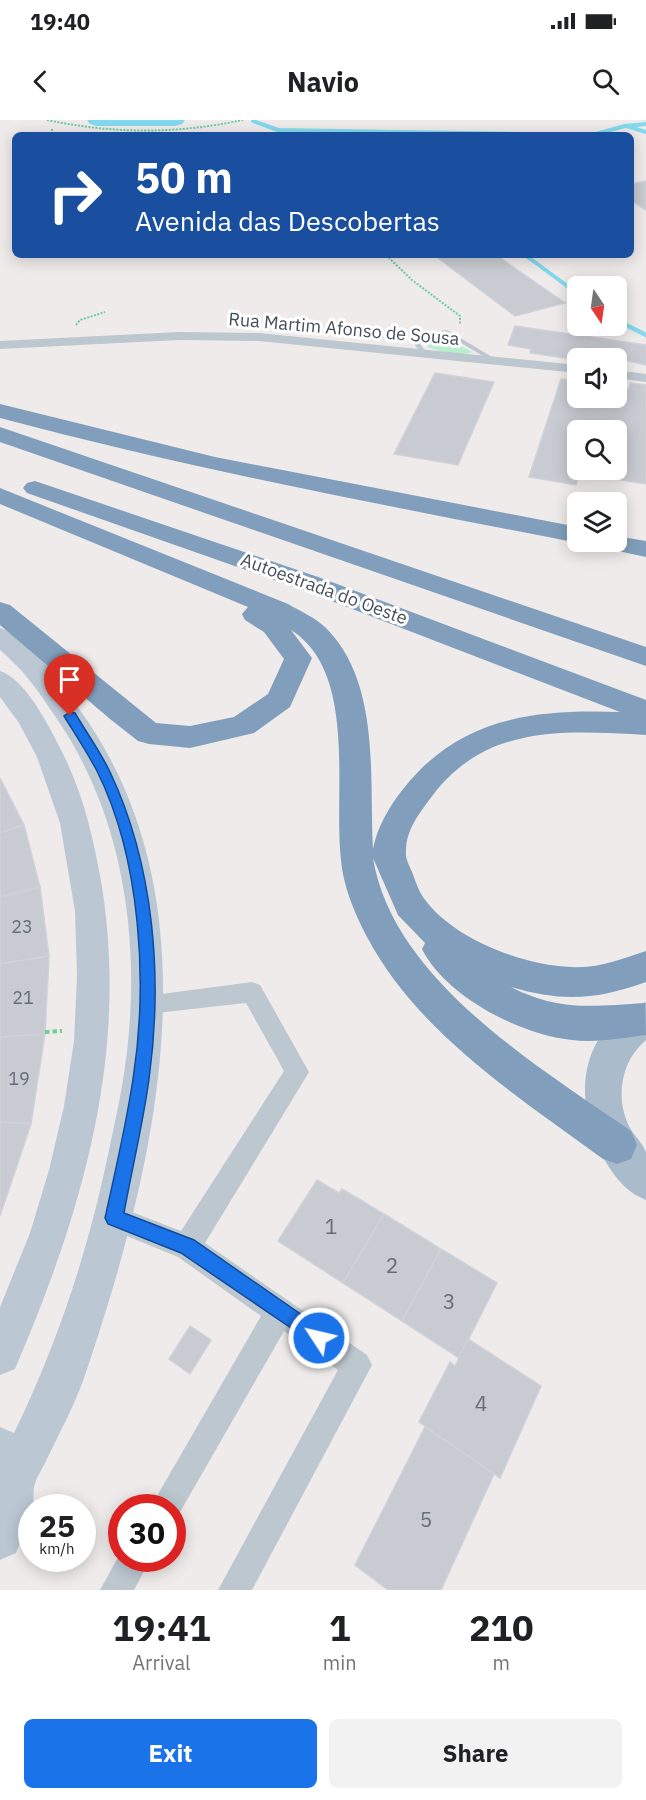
<!DOCTYPE html>
<html lang="en">
<head>
<meta charset="utf-8">
<style>
  body { margin:0; font-family:"IBM Plex Sans",sans-serif; background:#f2f2f2; color:#202124; height:100vh; display:flex; flex-direction:column; font-size:22px; white-space:nowrap }
  * { box-sizing:border-box; margin:0 }
  p { font-size:20px; color:#757577 }
  .icon { flex:none; width:33px; height:33px; fill:none; stroke:currentColor; stroke-width:2; stroke-linecap:round; stroke-linejoin:round }
  .map { position:relative; height:1470px; overflow:hidden }
  .side { display:flex; flex-direction:column; background:#fff; flex:1 }
  .side>* { flex:none }
  .top-card { position:absolute; left:12px; top:12px; width:622px; height:126px; border-radius:9px; box-shadow:0 3px 15px #0003; background:#1a4fa0; color:#fff; overflow:hidden }
  .needle { width:39px; rotate:167deg }
  .buttons { position:absolute; left:567px; top:156px; display:grid; gap:12px }
  .buttons a { display:grid; place-items:center; width:60px; height:60px; border-radius:9px; background:#fff; box-shadow:0 3px 15px #0003; font-size:30px }
  .speed { position:absolute; left:18px; top:1374px; display:flex; gap:12px; font-size:30px; font-weight:700; text-align:center }
  .speed>* { display:grid; place-content:center; width:78px; height:78px; border-radius:50%; background:#fff; box-shadow:0 3px 15px #0003; line-height:1 }
  .speed small { font-size:15px; font-weight:400 }
  .speed .limit { border:9px solid #d22; background:#fff; color:#111 }
  .pin { position:absolute; display:grid; place-items:center; width:51px; height:51px; color:#fff; margin:-62px -26px; border-radius:50% 50% 50% 0; rotate:-45deg; box-shadow:0 0 6px #0007 }
  .pin .icon { rotate:45deg }
  .me { position:absolute; width:66px; margin:-33px; rotate:305deg; stroke-linejoin:round; filter:drop-shadow(0 0 4px #0008) }
  .turn { display:flex; align-items:center; gap:21px; height:126px; padding:0 24px; font-size:27px }
  .turn .icon { width:78px; height:78px; stroke-width:2.5 }
  .turn b { display:block; font-size:42px; line-height:51px }
  .eta { display:flex; justify-content:space-evenly; align-items:center; height:102px; text-align:center }
  .eta b { font-size:36px; font-weight:700; line-height:42px }
  .cta { display:flex; gap:12px; margin-top:auto; padding:12px 24px }
  .cta a { flex:1; height:69px; border-radius:9px; background:#1a73e8; color:#fff; font-size:24px; font-weight:700; line-height:69px; text-align:center }
  .cta a+a { background:#f2f2f2; color:#202124 }
  .status { display:flex; justify-content:space-between; align-items:center; height:42px; padding:0 30px; background:#fff; direction:ltr }
  .status svg { height:16px; fill:currentColor }
  header { display:flex; justify-content:space-between; align-items:center; height:78px; padding:0 24px; background:#fff; font-size:27px; font-weight:700 }
  .map>svg:first-child { display:block }
  .green { fill:#b7efcc }
  .lines { fill:none; stroke-linecap:round; stroke-linejoin:round }
  .stream-far1 { stroke:#83d9ed; stroke-width:4 }
  .stream { stroke:#83d9ed; stroke-width:4.5 }
  .river { fill:#83d9ed; fill-rule:evenodd }
  .building { fill:#c8cbd1; stroke:#cfd2d8; stroke-width:1.5; fill-rule:evenodd }
  .path-far1 { stroke:#6fcd9d; stroke-width:2; stroke-dasharray:2 1.5; stroke-linecap:butt }
  .path { stroke:#6fcd9d; stroke-width:4; stroke-dasharray:4.5 3; stroke-linecap:butt }
  .lane { fill:#bcc7cf; fill-rule:evenodd }
  .street { fill:#bcc7cf; fill-rule:evenodd }
  .secondary { fill:#bbc8d4; fill-rule:evenodd }
  .primary { fill:#aabccc; fill-rule:evenodd }
  .highway { fill:#819fbc; fill-rule:evenodd }
  .route { fill:#1a73e8; stroke:#114b97; stroke-width:1.5 }
  .labels { text-anchor:middle; stroke-width:6; stroke-linejoin:round; paint-order:stroke }
  .far-street-label { font-size:18px; fill:#444f59; stroke:#fff }
  .number-label { font-size:18px; fill:#656e77 }
  .near-number-label { font-size:21px; fill:#656e77 }
</style>
</head>
<body>
<div class="status"><b>19:40</b><svg viewBox="0 0 49 12"><path d="M0 12V9h3v3zM5 12V6h3v6zM10 12V3h3v9zM15 12V0h3v12zM26 1h20v11H26zM47 4h2v5h-2z"/></svg></div>
<header><svg class="icon" aria-label="back" viewBox="0 0 24 24"><path d="M15 5l-7 7 7 7"/></svg>Navio<svg class="icon" aria-label="search" viewBox="0 0 24 24"><circle cx="10" cy="10" r="6"/><path d="M15 15l6 6"/></svg></header>
<div class="map">
<svg width="646" height="1470" viewBox="0 0 646 1470">
  <rect width="100%" height="100%" fill="#efebeb"/>
  <path class="green" d="M432,217l13,1 27,14c-12,5 -31,0 -44,-5l-1,-5z"/>
  <g class="lines">
    <g class="stream-far1">
      <path d="M253,1l25,9 300,5"/>
      <path d="M627,6l19,6"/>
      <path d="M592,15l33,-9 21,-2"/>
      <path d="M525,135l45,33"/>
    </g>
    <g class="stream">
      <path d="M568,167l10,7"/>
      <path d="M616,200l30,15"/>
    </g>
    <path class="river" d="M87,0h98l-3,4 -7,2h-78l-7,-2z"/>
  </g>
  <g class="building">
    <path d="M646,61v29l-14,-9v-17z"/>
    <path d="M434,135h62l69,48 -50,13z"/>
    <path d="M515,206l131,19v20l-30,-7 -38,2 -48,-7 1,-4 -23,-4z"/>
    <path d="M435,253l59,9 -36,83 -64,-11z"/>
    <path d="M561,259l17,2v17h38v-11l13,2 1,-6 16,2v99l-67,-11 -3,12 -47,-8zM578,310h38v40h-38z"/>
    <path d="M0,658l24,47 -24,8z"/>
    <path d="M24,705l16,62 -40,10v-64z"/>
    <path d="M40,767l9,69 -49,8v-67z"/>
    <path d="M49,836l-4,78 -45,3v-73z"/>
    <path d="M45,914l-14,90 -31,-2v-85z"/>
    <path d="M0,1002l31,2 -31,92z"/>
    <path d="M317,1060l22,13 3,-4 42,25 -41,69 -65,-42z"/>
    <path d="M384,1094l57,35 -39,72 -59,-38z"/>
    <path d="M441,1129l56,34 -38,75 -57,-37z"/>
    <path d="M190,1206l21,14 -21,34 -21,-15z"/>
    <path d="M468,1219l73,47 -41,92 -81,-56 31,-60 5,4z"/>
    <path d="M425,1307l69,47 -53,116h-53l-33,-25z"/>
  </g>
  <g class="lines">
    <g class="path-far1">
      <path d="M47,0c66,14 130,14 196,0"/>
      <path d="M52,9v6"/>
      <path d="M386,135l26,25 48,36v9"/>
      <path d="M76,205l4,-5 25,-8"/>
    </g>
    <path class="path" d="M45,912l17,-1"/>
    <path class="lane" d="M447,210l50,30 1,1 -5,1 -47,-28 -26,4 -2,3 8,11 -3,2 -2,-1 -9,-12 3,-6z"/>
    <g class="street">
      <path d="M179,212l80,1 319,32v8l-319,-32 -80,-1 -179,9v-8z"/>
      <path d="M616,250l30,4v8l-30,-4z"/>
      <path d="M252,862l8,3 49,87 -104,171 162,112 5,10 -120,225h-34l120,-220 -54,-39 -108,188 -4,2v-13h-22l111,-192 -83,-59 -73,-30 -4,-9 4,-9 9,-4 67,26 103,-160 -38,-68 -99,11 -8,-3 -4,-7 4,-7z"/>
      <path d="M122,1430v8h29l-17,32h-34z"/>
    </g>
    <g class="secondary">
      <path d="M0,508c34,9 62,58 82,85 139,196 72,460 1,668 -10,27 -24,53 -36,78 -4,9 -11,18 -13,28 -1,6 0,13 -1,19 -3,15 -11,32 -17,47l-16,7v-133l14,6c43,-88 74,-182 94,-278 5,-25 11,-50 15,-75 20,-123 5,-257 -66,-361 -19,-28 -31,-47 -57,-69z"/>
      <path d="M0,551c24,7 49,54 60,77 22,42 33,87 41,133 29,172 -19,332 -86,488l-15,6v-68l30,-74 19,-63 15,-64 10,-65 3,-65 -2,-65 -15,-88 -23,-66 -18,-34 -19,-26z"/>
    </g>
    <path class="primary" d="M646,882v38c-25,21 -31,57 -17,86 4,9 15,18 17,27 0,14 0,32 0,47 -18,-7 -29,-20 -39,-36 -36,-57 -31,-137 39,-162z"/>
    <g class="highway">
      <path d="M0,284l215,53 363,70v15h4l-4,1c-194,-38 -387,-74 -578,-125z"/>
      <path d="M0,307l646,220v19l-646,-224z"/>
      <path d="M35,361l286,97 325,122v35c-43,-2 -89,-6 -131,5 -33,8 -62,28 -82,55 -12,16 -27,34 -27,56 -1,7 3,14 6,21 4,10 7,21 14,29 30,39 97,64 145,66 26,2 51,-8 75,-16v31c-50,18 -84,20 -135,5 49,25 82,19 134,16l1,32c-24,3 -50,8 -74,5 -51,-5 -126,-43 -150,-91l3,-6 -27,-28 -25,-57c20,122 165,208 258,273l6,14 -6,14 -14,5 -14,-5c-86,-63 -185,-126 -236,-222 -12,-23 -24,-51 -26,-77 -8,-68 17,-188 -50,-230l21,28 -22,49 -36,26 -64,15 -41,-4 -11,-3 -28,-22 -110,-94v-23l10,3 146,118 34,3 44,-9 34,-23 16,-35 -20,-27 -19,-12 -3,-6 6,-7 -248,-103v-16l288,116c12,7 28,14 38,24 55,55 43,151 47,221 4,-22 17,-44 31,-61 56,-71 131,-79 216,-76l-317,-122 -276,-97 -4,-5 4,-5z"/>
      <path d="M616,416l30,5v16l-47,-10 -4,-5h21z"/>
    </g>
  </g>
  <path class="route" d="M70,592l5,1c11,19 25,38 35,59 44,93 53,205 39,307 -6,45 -17,89 -25,134l70,27 131,91 3,7 -3,7 -6,2 -138,-94 -73,-29 -3,-6c10,-46 21,-92 28,-139 15,-96 8,-220 -36,-308 -10,-19 -22,-37 -33,-55z"/>
  <g class="labels">
    <g class="far-street-label">
      <text transform="translate(344 209) rotate(5)" y="6">Rua Martim Afonso de Sousa</text>
      <text transform="translate(324 469) rotate(20)" y="6">Autoestrada do Oeste</text>
    </g>
    <g class="number-label">
      <text x="22" y="813">23</text>
      <text x="23" y="884">21</text>
      <text x="19" y="965">19</text>
    </g>
    <g class="near-number-label">
      <text x="331" y="1114">1</text>
      <text x="392" y="1153">2</text>
      <text x="449" y="1189">3</text>
      <text x="481" y="1291">4</text>
      <text x="426" y="1407">5</text>
    </g>
  </g>
</svg>
<div class="buttons">
<a><svg class="needle" viewBox="-14 -14 28 28"><path d="M0-13l5 13h-10z" fill="#e53935"/><path d="M0 13l5-13h-10z" fill="#757577"/></svg></a>
<a><svg class="icon" aria-label="sound" viewBox="0 0 24 24"><path d="M4 9h4l5-4v14l-5-4H4zM17 9q2 3 0 6"/></svg></a>
<a><svg class="icon" aria-label="search" viewBox="0 0 24 24"><circle cx="10" cy="10" r="6"/><path d="M15 15l6 6"/></svg></a>
<a><svg class="icon" aria-label="layers" viewBox="0 0 24 24"><path d="M12 4l9 5-9 5-9-5zM3 14l9 5 9-5"/></svg></a>
</div>
<div class="speed"><div>25<small>km/h</small></div><div class="limit">30</div></div>
<div class="pin" style="left:70px;top:596px;background:#d93025"><svg class="icon" aria-label="arrive" viewBox="0 0 24 24"><path d="M6 21V4h12l-3 4 3 4H6"/></svg></div>
<svg class="me" style="left:319px;top:1218px" viewBox="-20 -20 40 40"><circle r="17" fill="#1a73e8" stroke="#fff" stroke-width="3"/><path d="M0-11L8 9 0 5-8 9z" fill="#fff"/></svg>
<div class="top-card">
<div class="turn"><svg class="icon" aria-label="right" viewBox="0 0 24 24"><path d="M7 20v-9h11M14 6l5 5-5 5"/></svg><div><b>50 m</b>Avenida das Descobertas</div></div>
</div>
</div>
<section class="side">
<div class="eta">
<div><b>19:41</b><p>Arrival</p></div>
<div><b>1</b><p>min</p></div>
<div><b>210</b><p>m</p></div>
</div>
<div class="cta"><a>Exit</a><a>Share</a></div>
</section>
</body>
</html>
